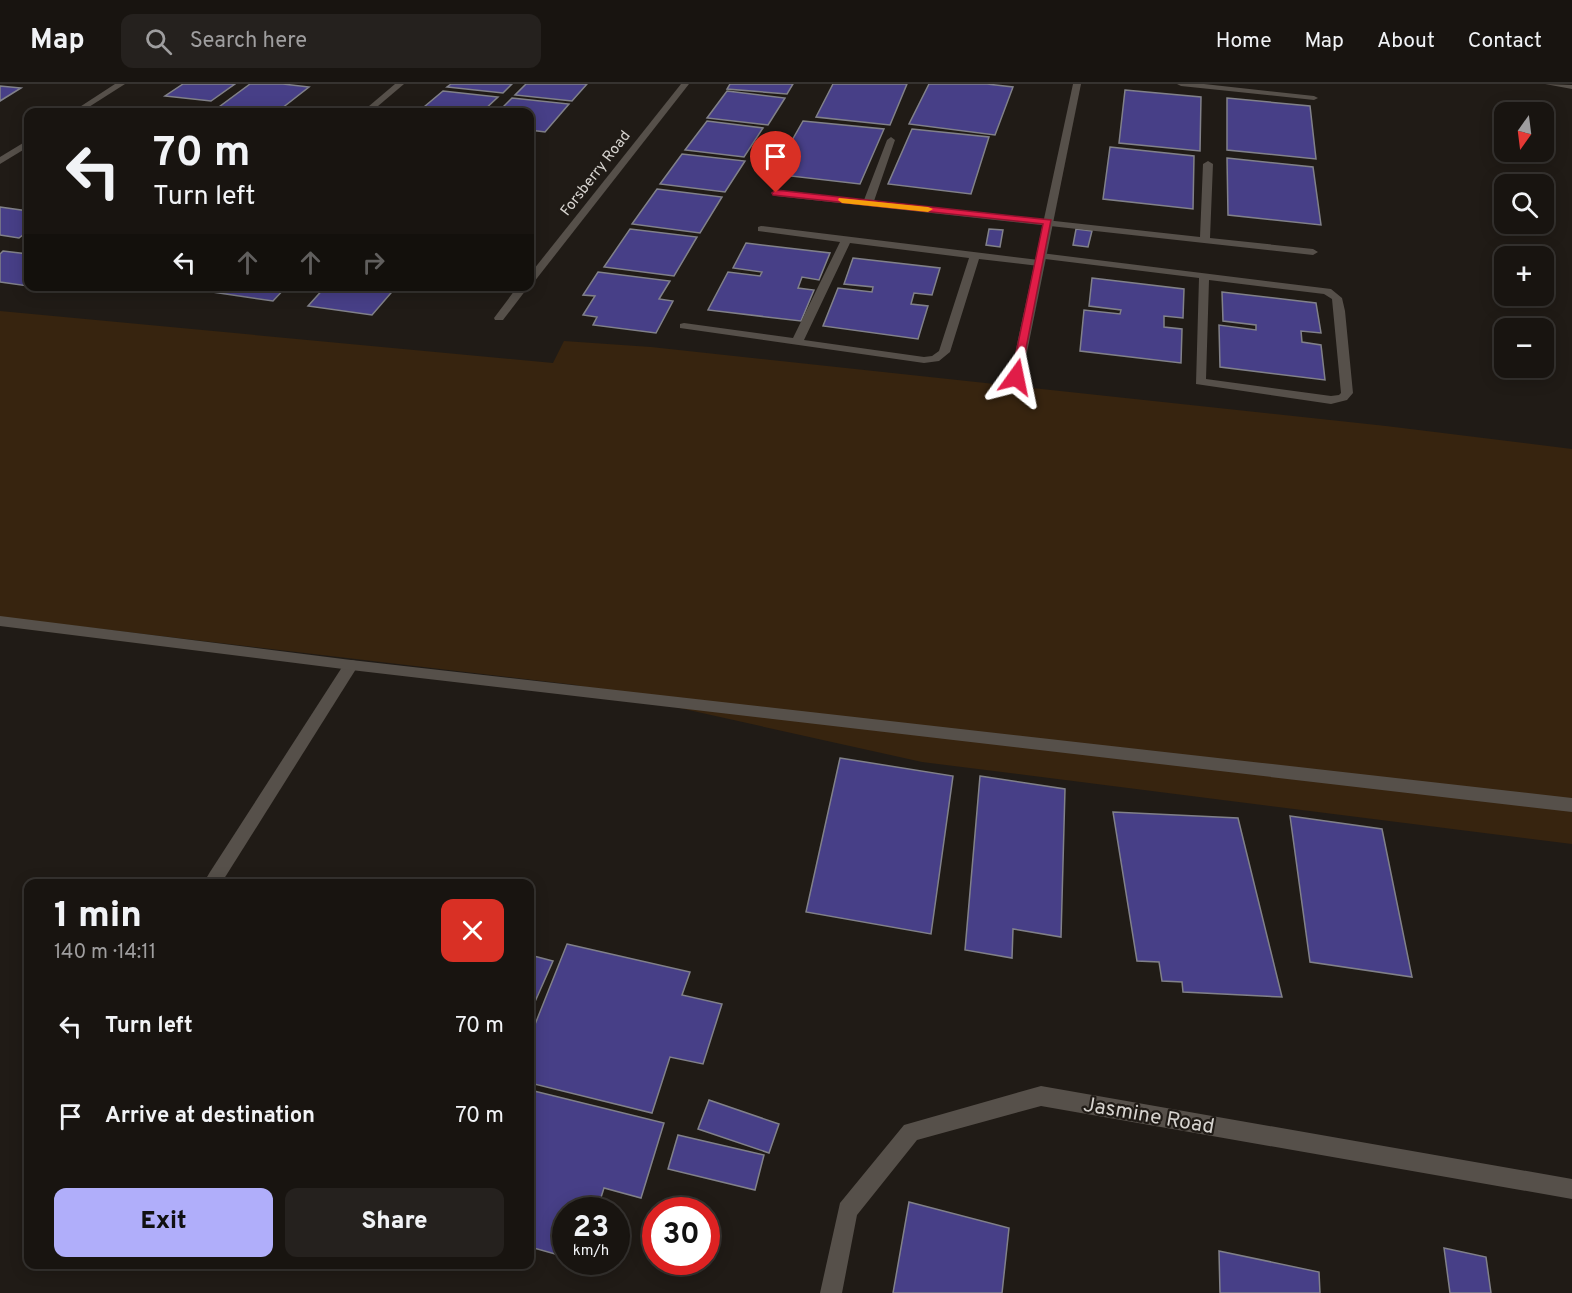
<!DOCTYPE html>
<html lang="en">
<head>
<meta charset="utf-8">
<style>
  body { margin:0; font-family:Overpass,sans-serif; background:#25211e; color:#f1f3f6; height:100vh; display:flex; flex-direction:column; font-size:22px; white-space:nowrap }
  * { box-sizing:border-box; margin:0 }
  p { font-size:20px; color:#9f9e9f }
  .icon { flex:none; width:33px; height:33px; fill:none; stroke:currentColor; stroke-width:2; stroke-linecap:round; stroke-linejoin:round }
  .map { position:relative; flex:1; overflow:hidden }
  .panel { position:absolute; left:24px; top:795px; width:510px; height:390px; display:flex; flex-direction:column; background:#181410; border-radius:12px; box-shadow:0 3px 15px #0003,0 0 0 2px #363330 }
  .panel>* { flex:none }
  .top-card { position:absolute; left:24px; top:24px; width:510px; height:183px; border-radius:12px; box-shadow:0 3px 15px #0003,0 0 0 2px #363330; background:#181410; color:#f1f3f6; overflow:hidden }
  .needle { width:39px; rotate:194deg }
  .buttons { position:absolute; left:1494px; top:18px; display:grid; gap:12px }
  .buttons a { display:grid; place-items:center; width:60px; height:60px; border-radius:12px; background:#181410; box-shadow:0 3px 15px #0003,0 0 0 2px #363330; font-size:30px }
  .speed { position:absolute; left:552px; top:1113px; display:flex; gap:12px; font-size:30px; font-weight:700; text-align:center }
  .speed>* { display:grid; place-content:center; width:78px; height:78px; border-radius:50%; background:#181410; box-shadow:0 3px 15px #0003,0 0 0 2px #363330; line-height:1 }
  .speed small { font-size:15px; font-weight:400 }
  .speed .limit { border:9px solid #d22; background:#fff; color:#111 }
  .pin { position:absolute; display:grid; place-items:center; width:51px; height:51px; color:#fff; margin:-62px -26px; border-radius:50% 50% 50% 0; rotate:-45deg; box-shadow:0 0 6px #0007 }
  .pin .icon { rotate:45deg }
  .me { position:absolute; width:66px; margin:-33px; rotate:12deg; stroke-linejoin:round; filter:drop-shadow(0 0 4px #0008) }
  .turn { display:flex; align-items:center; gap:21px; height:126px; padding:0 30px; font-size:27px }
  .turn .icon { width:78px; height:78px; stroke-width:2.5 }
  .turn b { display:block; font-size:42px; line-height:51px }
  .lanes { display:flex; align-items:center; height:57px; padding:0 30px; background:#0003; justify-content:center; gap:30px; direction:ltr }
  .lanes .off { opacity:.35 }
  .round { display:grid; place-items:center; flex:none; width:63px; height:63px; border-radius:12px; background:#25211e }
  .overview { display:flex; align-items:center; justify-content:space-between; height:102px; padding:0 30px }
  h1 { font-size:36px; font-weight:800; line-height:45px }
  .cta { display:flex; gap:12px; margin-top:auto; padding:12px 30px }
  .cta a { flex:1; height:69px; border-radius:12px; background:#b0aefa; color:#111; font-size:24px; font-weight:800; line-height:69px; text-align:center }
  .cta a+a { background:#25211e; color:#f1f3f6 }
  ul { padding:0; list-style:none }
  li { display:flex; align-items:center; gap:18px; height:90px; padding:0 30px }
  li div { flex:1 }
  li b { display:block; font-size:22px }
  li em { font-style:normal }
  header { display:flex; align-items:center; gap:36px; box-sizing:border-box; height:84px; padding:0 30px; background:#181410; border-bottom:2px solid #363330 }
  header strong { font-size:28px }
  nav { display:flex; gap:33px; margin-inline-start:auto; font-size:21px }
  .search { width:420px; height:54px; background:#25211e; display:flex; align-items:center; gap:15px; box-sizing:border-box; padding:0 21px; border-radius:12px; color:#9f9e9f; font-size:22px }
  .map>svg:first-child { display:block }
  .green { fill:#37240f }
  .building { fill:#473f87; stroke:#818189; stroke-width:1.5 }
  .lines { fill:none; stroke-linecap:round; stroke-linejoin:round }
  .service { fill:#56504a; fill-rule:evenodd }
  .minor { fill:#56504a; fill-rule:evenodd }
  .tertiary { fill:#56504a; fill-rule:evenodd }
  .route { fill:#e11d48; stroke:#92132f; stroke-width:1.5 }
  .slow { fill:#f59e0b }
  .labels { text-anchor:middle; stroke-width:4.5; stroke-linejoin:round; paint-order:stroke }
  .far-street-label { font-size:15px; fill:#d6d3cf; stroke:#201b16 }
  .near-street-label { font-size:21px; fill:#d6d3cf; stroke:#201b16 }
</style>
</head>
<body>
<header>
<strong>Map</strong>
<div class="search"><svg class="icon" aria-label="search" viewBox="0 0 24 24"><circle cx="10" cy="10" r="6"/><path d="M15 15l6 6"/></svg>Search here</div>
<nav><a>Home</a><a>Map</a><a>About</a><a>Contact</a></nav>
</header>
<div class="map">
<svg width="1572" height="1209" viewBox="0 0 1572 1209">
  <rect width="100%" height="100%" fill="#201b16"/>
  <path class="green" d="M0,227l553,52 11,-22 87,6 735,79 186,23v395l-650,-82 -346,-77 -576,-68z"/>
  <g class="building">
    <path d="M183,0h52l-24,17 -46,-5z"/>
    <path d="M250,0h33l26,3 -32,25 -58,-5z"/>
    <path d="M451,0h61l-9,9 -56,-6z"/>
    <path d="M526,0h61l-15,17 -57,-6z"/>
    <path d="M730,0h63l-6,10 -60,-5z"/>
    <path d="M833,0h74l-17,41 -74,-8z"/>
    <path d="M929,0h58l26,3 -18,48 -86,-11z"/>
    <path d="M0,2l21,2 -21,13z"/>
    <path d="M1125,6l76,7 -1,54 -81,-8z"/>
    <path d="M443,7l55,6 -16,15h-64z"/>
    <path d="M727,7l58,7 -17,27 -61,-7z"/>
    <path d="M512,14l57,6 -24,28 -15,-2v-18h-32z"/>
    <path d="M1227,14l83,8 6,53 -89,-9z"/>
    <path d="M147,23l43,5h-51z"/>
    <path d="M707,37l56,7 -19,29 -59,-7z"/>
    <path d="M803,37l81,8 -24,55 -87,-10z"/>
    <path d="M912,45l77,8 -18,57 -83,-10z"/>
    <path d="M1110,63l84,9 -1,53 -90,-10z"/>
    <path d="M682,70l63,7 -20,31 -65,-8z"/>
    <path d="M1227,74l86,9 8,58 -93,-10z"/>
    <path d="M657,105l65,8 -22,36 -68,-9z"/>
    <path d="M0,123l28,4v20l-9,7 -19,-3z"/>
    <path d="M630,145l67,8 -23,39 -70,-9z"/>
    <path d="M989,145l14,1 -3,17 -14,-2z"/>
    <path d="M1076,145l16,2 -4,16 -15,-2z"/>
    <path d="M746,159l84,10 -11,27 -17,-3 -4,11 16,2 -13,31 -93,-11 20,-38 32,4 2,-4 -29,-4z"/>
    <path d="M3,167l25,3v32l-28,-4v-28z"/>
    <path d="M853,174l87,10 -8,27 -18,-2 -3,11 17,2 -10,33 -95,-13 15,-38 34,4 1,-5 -29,-3z"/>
    <path d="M598,188l72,9 -11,18 14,2 -17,32 -63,-8 4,-8 -14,-2 12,-19 -12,-1z"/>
    <path d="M1092,194l92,11 -1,29 -19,-2v11l18,2 -1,34 -101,-12 4,-41 36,4 1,-4 -32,-4z"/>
    <path d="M218,202h69l-14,15 -61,-9z"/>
    <path d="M326,202h71l-25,29 -64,-9z"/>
    <path d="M1222,208l94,11 5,30 -20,-2 1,11 19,3 4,35 -105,-13 -1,-42 37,5v-5l-33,-4z"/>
    <path d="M840,674l113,18 -22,158 -125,-22z"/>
    <path d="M980,692l85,13 -4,148 -48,-8 -1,29 -47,-8z"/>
    <path d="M1113,728l125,6 44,179 -99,-5 -1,-10 -20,-1 -3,-19 -22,-1z"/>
    <path d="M1290,732l92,13 30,148 -102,-15z"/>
    <path d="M567,860l123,28 -8,23 40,9 -19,60 -33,-7 -18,56 -122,-30v-46z"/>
    <path d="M530,871l23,6 -23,52z"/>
    <path d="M530,1006l134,33 -23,75 -37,-10 -7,22h-31v47l-36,-10z"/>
    <path d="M709,1016l70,24 -10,29 -71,-24z"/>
    <path d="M678,1051l86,20 -9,35 -87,-21z"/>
    <path d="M909,1118l100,26 -7,65h-109z"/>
    <path d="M1444,1164l42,9 5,36h-41z"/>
    <path d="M1219,1167l100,21 1,21h-100z"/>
  </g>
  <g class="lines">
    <g class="service">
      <path d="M1177,0h27l110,12 4,2 -4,2 -133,-14z"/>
      <path d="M1545,0l27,1v4z"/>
      <path d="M891,53l4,3 -21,61 326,36 3,-73 5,-3 5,3 -3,74 103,11 5,3 -5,3 -537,-59 -5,-3 5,-3 88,10 23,-60z"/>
      <path d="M761,142l278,34 5,3 -5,3 -60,-7 -29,93 -11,9 -15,2 -244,-35v-4l4,-1 109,15 47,-96 -82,-11v-4zM850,159l119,15 -30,93 -7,5 -8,1 -120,-17z"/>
      <path d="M1041,169l290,36 11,9 3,13 8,82 -6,7 -16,4 -135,-20 3,-106 -162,-20 -1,-2zM1209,196l115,14 8,5 9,94 -2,2 -8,1 -125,-17z"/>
      <path d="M351,576l5,1 2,4 -2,4 -134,213h-12l-3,-5 3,-5 136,-211z"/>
    </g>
    <g class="minor">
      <path d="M115,0h10l-44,28h-9z"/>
      <path d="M395,0h9l-33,28h-9z"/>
      <path d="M681,0h8l-155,198 -4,1v-9z"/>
      <path d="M1073,0h8l-59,293 -6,3 -6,-3z"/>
      <path d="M28,56v7l-28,17v-7z"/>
      <path d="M157,202h10l-6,5 -4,-1z"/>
      <path d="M518,202h11l-26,34h-8l-1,-2z"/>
      <path d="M1041,1002l531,93v20l-531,-93 -124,34 -60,75 -15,78h-22l20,-90 64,-78z"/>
    </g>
    <path class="tertiary" d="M0,532l351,44 1221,138v14l-1221,-142 -351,-44z"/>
  </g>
  <path class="route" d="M776,106l275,30 -31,159 -9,-2 32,-153 -270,-29 -1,-2z"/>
  <path class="slow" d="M839,114l89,9 5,2 -5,3 -86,-9 -4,-3z"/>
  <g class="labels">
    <g class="far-street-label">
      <text transform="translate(595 89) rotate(-52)" y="5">Forsberry Road</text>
    </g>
    <g class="near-street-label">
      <text transform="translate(1149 1031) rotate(10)" y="7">Jasmine Road</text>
    </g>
  </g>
</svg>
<div class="buttons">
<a><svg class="needle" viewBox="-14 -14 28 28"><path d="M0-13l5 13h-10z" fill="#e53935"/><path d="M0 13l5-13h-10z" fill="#9f9e9f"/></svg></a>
<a><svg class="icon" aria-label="search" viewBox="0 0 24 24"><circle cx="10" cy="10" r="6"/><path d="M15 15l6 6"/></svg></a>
<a>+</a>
<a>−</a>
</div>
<div class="speed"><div>23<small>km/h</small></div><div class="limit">30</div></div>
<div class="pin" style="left:776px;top:109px;background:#d93025"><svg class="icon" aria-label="arrive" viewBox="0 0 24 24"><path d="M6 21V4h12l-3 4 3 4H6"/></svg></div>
<svg class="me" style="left:1016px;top:293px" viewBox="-20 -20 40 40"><path d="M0-17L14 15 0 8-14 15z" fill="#e11d48" stroke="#fff" stroke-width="4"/></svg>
<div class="top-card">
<div class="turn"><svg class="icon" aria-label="left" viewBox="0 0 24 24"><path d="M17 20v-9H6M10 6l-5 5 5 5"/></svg><div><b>70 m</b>Turn left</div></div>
<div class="lanes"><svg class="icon" aria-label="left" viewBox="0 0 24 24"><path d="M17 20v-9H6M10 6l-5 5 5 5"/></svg><svg class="icon off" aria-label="ahead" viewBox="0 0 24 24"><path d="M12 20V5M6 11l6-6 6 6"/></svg><svg class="icon off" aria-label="ahead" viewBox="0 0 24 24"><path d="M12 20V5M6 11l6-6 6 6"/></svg><svg class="icon off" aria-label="right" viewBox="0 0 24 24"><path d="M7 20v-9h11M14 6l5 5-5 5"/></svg></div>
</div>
<section class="panel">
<div class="overview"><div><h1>1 min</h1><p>140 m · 14:11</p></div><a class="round" style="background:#d93025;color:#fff"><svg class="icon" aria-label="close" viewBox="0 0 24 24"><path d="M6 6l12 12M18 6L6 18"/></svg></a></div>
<ul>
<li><svg class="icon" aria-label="left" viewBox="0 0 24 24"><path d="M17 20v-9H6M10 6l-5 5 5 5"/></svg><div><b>Turn left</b></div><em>70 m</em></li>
<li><svg class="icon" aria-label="arrive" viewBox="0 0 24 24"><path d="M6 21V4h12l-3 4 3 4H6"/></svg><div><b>Arrive at destination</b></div><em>70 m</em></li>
</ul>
<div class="cta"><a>Exit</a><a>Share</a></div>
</section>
</div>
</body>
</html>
